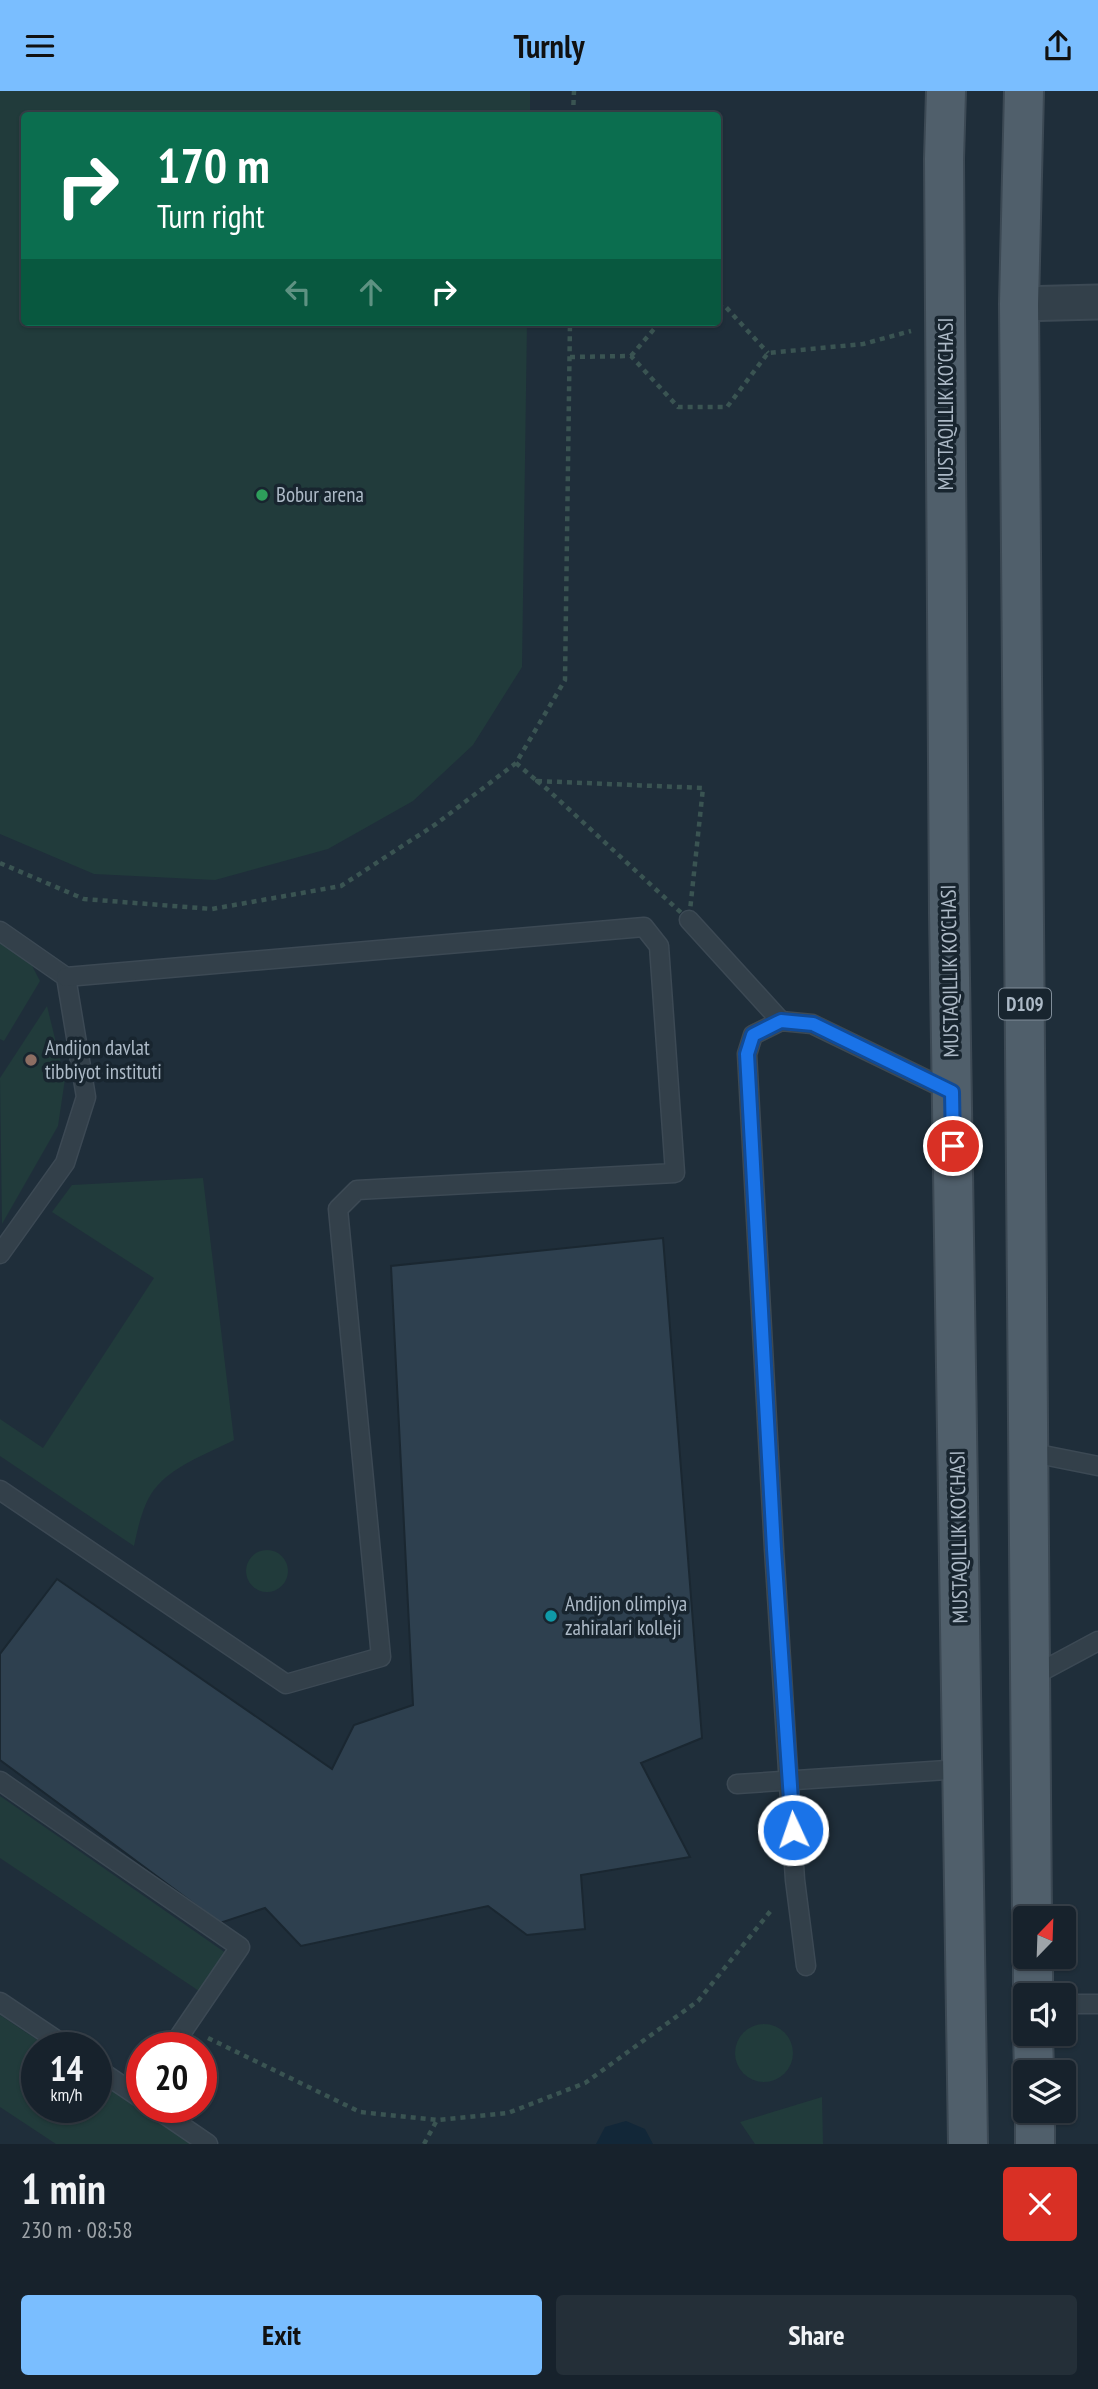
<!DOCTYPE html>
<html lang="en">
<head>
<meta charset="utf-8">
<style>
  body { margin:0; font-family:"PT Sans Narrow",sans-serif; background:#242f38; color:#f1f3f6; height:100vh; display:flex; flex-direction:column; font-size:26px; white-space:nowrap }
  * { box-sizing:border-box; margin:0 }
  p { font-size:23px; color:#9ea4a9 }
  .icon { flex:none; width:38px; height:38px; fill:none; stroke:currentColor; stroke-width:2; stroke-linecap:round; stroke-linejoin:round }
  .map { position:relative; height:2053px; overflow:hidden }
  .drawer { display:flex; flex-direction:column; background:#17222c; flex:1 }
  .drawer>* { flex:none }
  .banner { position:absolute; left:21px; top:21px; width:700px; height:214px; border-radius:7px; box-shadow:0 2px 5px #0004,0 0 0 2px #363f48; background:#0b6e4f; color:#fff; overflow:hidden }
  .needle { width:46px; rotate:23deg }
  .fabs { position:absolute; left:1013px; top:1815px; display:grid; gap:14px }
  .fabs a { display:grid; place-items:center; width:63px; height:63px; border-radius:7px; background:#17222c; box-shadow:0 2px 5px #0004,0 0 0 2px #363f48; font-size:35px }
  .speed { position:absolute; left:21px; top:1941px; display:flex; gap:14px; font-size:35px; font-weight:700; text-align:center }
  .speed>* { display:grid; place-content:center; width:91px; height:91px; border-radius:50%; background:#17222c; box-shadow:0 2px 5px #0004,0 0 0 2px #363f48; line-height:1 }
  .speed small { font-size:18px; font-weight:400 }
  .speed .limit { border:10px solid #d22; background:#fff; color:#111 }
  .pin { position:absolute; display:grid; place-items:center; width:60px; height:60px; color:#fff; margin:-30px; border:4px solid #fff; border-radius:50%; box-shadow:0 2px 7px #0007 }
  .me { position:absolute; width:77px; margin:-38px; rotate:357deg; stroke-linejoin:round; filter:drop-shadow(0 0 5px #0008) }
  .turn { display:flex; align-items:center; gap:24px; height:147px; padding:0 21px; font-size:32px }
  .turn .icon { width:91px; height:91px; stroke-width:2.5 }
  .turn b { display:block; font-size:49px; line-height:60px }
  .lanes { display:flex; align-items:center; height:66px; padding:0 21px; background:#0003; justify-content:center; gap:35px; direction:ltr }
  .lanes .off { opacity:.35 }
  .round { display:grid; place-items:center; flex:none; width:74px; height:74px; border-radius:7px; background:#242f38 }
  .overview { display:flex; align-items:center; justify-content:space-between; height:119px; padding:0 21px }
  h1 { font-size:42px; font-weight:800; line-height:52px }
  .primary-button { display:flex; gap:14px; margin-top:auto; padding:14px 21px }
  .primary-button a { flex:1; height:80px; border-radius:7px; background:#7abeff; color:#111; font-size:28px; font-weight:800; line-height:80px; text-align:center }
  .primary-button a+a { background:#242f38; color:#f1f3f6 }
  header { display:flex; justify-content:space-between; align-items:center; height:91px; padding:0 21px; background:#7abeff; color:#111; font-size:32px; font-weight:800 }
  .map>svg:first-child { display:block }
  .green { fill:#213b3b }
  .water { fill:#122738 }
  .building { fill:#2e404f; stroke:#1a2731; stroke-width:2 }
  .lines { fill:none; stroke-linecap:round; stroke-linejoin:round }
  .service-casing { stroke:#3c4954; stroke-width:21 }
  .minor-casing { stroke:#3c4954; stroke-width:37 }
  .primary-casing { stroke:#3c4954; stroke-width:42 }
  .path { stroke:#3a5452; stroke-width:4.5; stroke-dasharray:5 5; stroke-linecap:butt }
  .service { stroke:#33404a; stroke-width:18 }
  .minor { stroke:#33404a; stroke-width:33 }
  .primary { stroke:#505f6b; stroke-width:38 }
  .route-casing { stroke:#114b97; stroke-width:18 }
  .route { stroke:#1a73e8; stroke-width:12 }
  .leisure-dot { fill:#2e9e5b; stroke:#18252f; stroke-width:2.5 }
  .education-dot { fill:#8d6e63; stroke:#18252f; stroke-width:2.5 }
  .culture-dot { fill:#0f9aa8; stroke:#18252f; stroke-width:2.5 }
  .labels { text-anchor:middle; stroke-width:7; stroke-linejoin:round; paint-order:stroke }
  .shield { fill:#18252f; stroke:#808d99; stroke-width:2 }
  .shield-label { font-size:19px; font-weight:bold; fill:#adbac7 }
  .street-label { font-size:21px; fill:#adbac7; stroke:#18252f }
  .poi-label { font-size:21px; fill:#adbac7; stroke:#18252f; text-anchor:start }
</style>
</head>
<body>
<header><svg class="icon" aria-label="menu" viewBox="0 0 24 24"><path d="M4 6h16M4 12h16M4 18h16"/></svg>Turnly<svg class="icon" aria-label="share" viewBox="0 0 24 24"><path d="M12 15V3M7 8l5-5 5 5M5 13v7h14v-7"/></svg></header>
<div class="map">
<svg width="1098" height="2053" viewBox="0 0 1098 2053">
  <rect width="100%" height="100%" fill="#1f2e3a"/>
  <g class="green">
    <path d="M0,0h530v24h-506v207h503l-5,345 -49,78 -60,56 -85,48 -113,31 -121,-6 -94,-40z"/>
    <path d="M0,848l29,21 11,21 -36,60 -4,-2z"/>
    <path d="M47,915l18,73 -7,47 -56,98 -2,-146z"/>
    <path d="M203,1087l31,262c-25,13 -57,24 -76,45 -14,14 -20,42 -24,61l-134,-90v-37l43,29 111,-170 -102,-66 20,-27z"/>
    <circle cx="267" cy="1480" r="21"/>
    <path d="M0,1705l233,162 -25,39 -208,-139z"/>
    <path d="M0,1924l48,32h-11v60h59v-27l95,64h-135l-56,-37z"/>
    <circle cx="764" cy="1962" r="29"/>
    <path d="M822,2006l1,47h-68l-15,-22z"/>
  </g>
  <path class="water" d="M626,2030l19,8 8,15h-57l9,-17z"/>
  <path class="building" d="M663,1147l39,500 -61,25 49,94 -109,18 4,54 -58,6 -39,-29 -187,40 -36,-38 -45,15 -220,-163v-106l57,-75 275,190 22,-44 59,-20 -22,-439z"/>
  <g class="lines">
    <g class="service-casing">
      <g id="service">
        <path d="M689,829l92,101"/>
        <path d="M0,840l66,46 20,120 -21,66 -65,91"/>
        <path d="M1028,1361l70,14"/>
        <path d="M0,1399l286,194 95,-27 -43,-448 19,-19 318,-17 -16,-227 -15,-19 -578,50"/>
        <path d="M1031,1586l67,-36"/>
        <path d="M0,1690l240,166 -68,100"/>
        <path d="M737,1693l225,-15"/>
        <path d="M806,1875l-11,-86 -21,-331 -27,-495 6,-19 28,-14 31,3 140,68"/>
        <path d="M0,1911l67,45"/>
        <path d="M1064,1913h34"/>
        <path d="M96,1977l46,31"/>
        <path d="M154,2016l54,37"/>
      </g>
    </g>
    <g class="minor-casing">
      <path id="minor" d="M1019,213l79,-2"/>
    </g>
    <g class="primary-casing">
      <g id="primary">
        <path d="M946,0l-2,68 5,754 19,1231"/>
        <path d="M1024,0l-5,213 13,1614"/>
        <path d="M1033,1866v38"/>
        <path d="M1033,1942l1,39"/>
        <path d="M1035,2020v33"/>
      </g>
    </g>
    <g class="path">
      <path d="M573,24l1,-24"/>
      <path d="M718,214l5,-1 45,49"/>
      <path d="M631,265l29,-34"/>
      <path d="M570,266l61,-1 47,51h49l41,-54 95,-9 48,-13"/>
      <path d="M516,672l21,18"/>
      <path d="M537,690l166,7 -14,132 -142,-131z"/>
      <path d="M0,772l84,36 128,10 129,-23 95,-62 80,-61 49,-83 5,-358"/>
      <path d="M208,1947l152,74 77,8 71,-7 77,-30 113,-82 75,-93"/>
      <path d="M424,2053l13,-24"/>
    </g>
    <use href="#service" class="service"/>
    <use href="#minor" class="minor"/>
    <use href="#primary" class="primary"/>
  </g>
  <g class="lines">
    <g class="route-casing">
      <path id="route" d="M793,1739l-19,-281 -27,-495 6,-19 28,-14 32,3 139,68 1,54"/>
    </g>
    <use href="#route" class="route"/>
  </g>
  <circle class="leisure-dot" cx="262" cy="404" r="7"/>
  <circle class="education-dot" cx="31" cy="969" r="7"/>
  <circle class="culture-dot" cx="551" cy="1525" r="7"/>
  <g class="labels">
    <rect class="shield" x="999" y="897.5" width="52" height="31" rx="5"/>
    <g class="shield-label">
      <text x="1025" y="920">D109</text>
    </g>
    <g class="street-label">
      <text transform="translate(946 313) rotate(-90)" y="7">MUSTAQILLIK KO'CHASI</text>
      <text transform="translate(950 880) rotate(-91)" y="7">MUSTAQILLIK KO'CHASI</text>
      <text transform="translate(959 1446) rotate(-91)" y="7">MUSTAQILLIK KO'CHASI</text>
    </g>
    <g class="poi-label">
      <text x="276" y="411">Bobur arena</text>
      <text x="45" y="964">Andijon davlat<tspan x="45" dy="24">tibbiyot instituti</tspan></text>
      <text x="565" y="1520">Andijon olimpiya<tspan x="565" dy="24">zahiralari kolleji</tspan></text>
    </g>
  </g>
</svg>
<div class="fabs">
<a><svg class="needle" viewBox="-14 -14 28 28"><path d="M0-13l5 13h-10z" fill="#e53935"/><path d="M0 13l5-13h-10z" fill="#9ea4a9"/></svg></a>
<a><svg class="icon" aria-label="sound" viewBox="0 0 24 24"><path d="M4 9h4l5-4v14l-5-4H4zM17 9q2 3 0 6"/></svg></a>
<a><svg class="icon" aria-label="layers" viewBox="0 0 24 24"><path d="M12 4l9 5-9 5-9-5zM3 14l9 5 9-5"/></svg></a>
</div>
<div class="speed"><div>14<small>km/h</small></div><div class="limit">20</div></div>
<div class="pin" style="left:953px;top:1055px;background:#d93025"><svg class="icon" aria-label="arrive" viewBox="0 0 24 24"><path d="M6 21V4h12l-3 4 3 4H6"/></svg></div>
<svg class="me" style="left:793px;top:1739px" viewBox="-20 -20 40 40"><circle r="17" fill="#1a73e8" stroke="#fff" stroke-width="3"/><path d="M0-11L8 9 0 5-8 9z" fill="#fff"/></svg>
<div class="banner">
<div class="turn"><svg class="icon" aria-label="right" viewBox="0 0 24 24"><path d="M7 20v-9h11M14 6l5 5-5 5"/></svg><div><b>170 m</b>Turn right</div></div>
<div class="lanes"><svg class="icon off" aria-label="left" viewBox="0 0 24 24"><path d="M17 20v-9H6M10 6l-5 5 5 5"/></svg><svg class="icon off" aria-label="ahead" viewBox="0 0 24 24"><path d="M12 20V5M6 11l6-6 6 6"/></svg><svg class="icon" aria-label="right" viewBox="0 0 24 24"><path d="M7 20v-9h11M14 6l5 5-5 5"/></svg></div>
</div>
</div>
<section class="drawer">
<div class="overview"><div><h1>1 min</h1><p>230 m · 08:58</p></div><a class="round" style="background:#d93025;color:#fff"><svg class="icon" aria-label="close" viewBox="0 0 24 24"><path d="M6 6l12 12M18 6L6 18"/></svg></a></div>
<div class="primary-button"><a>Exit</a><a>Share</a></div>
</section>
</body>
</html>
